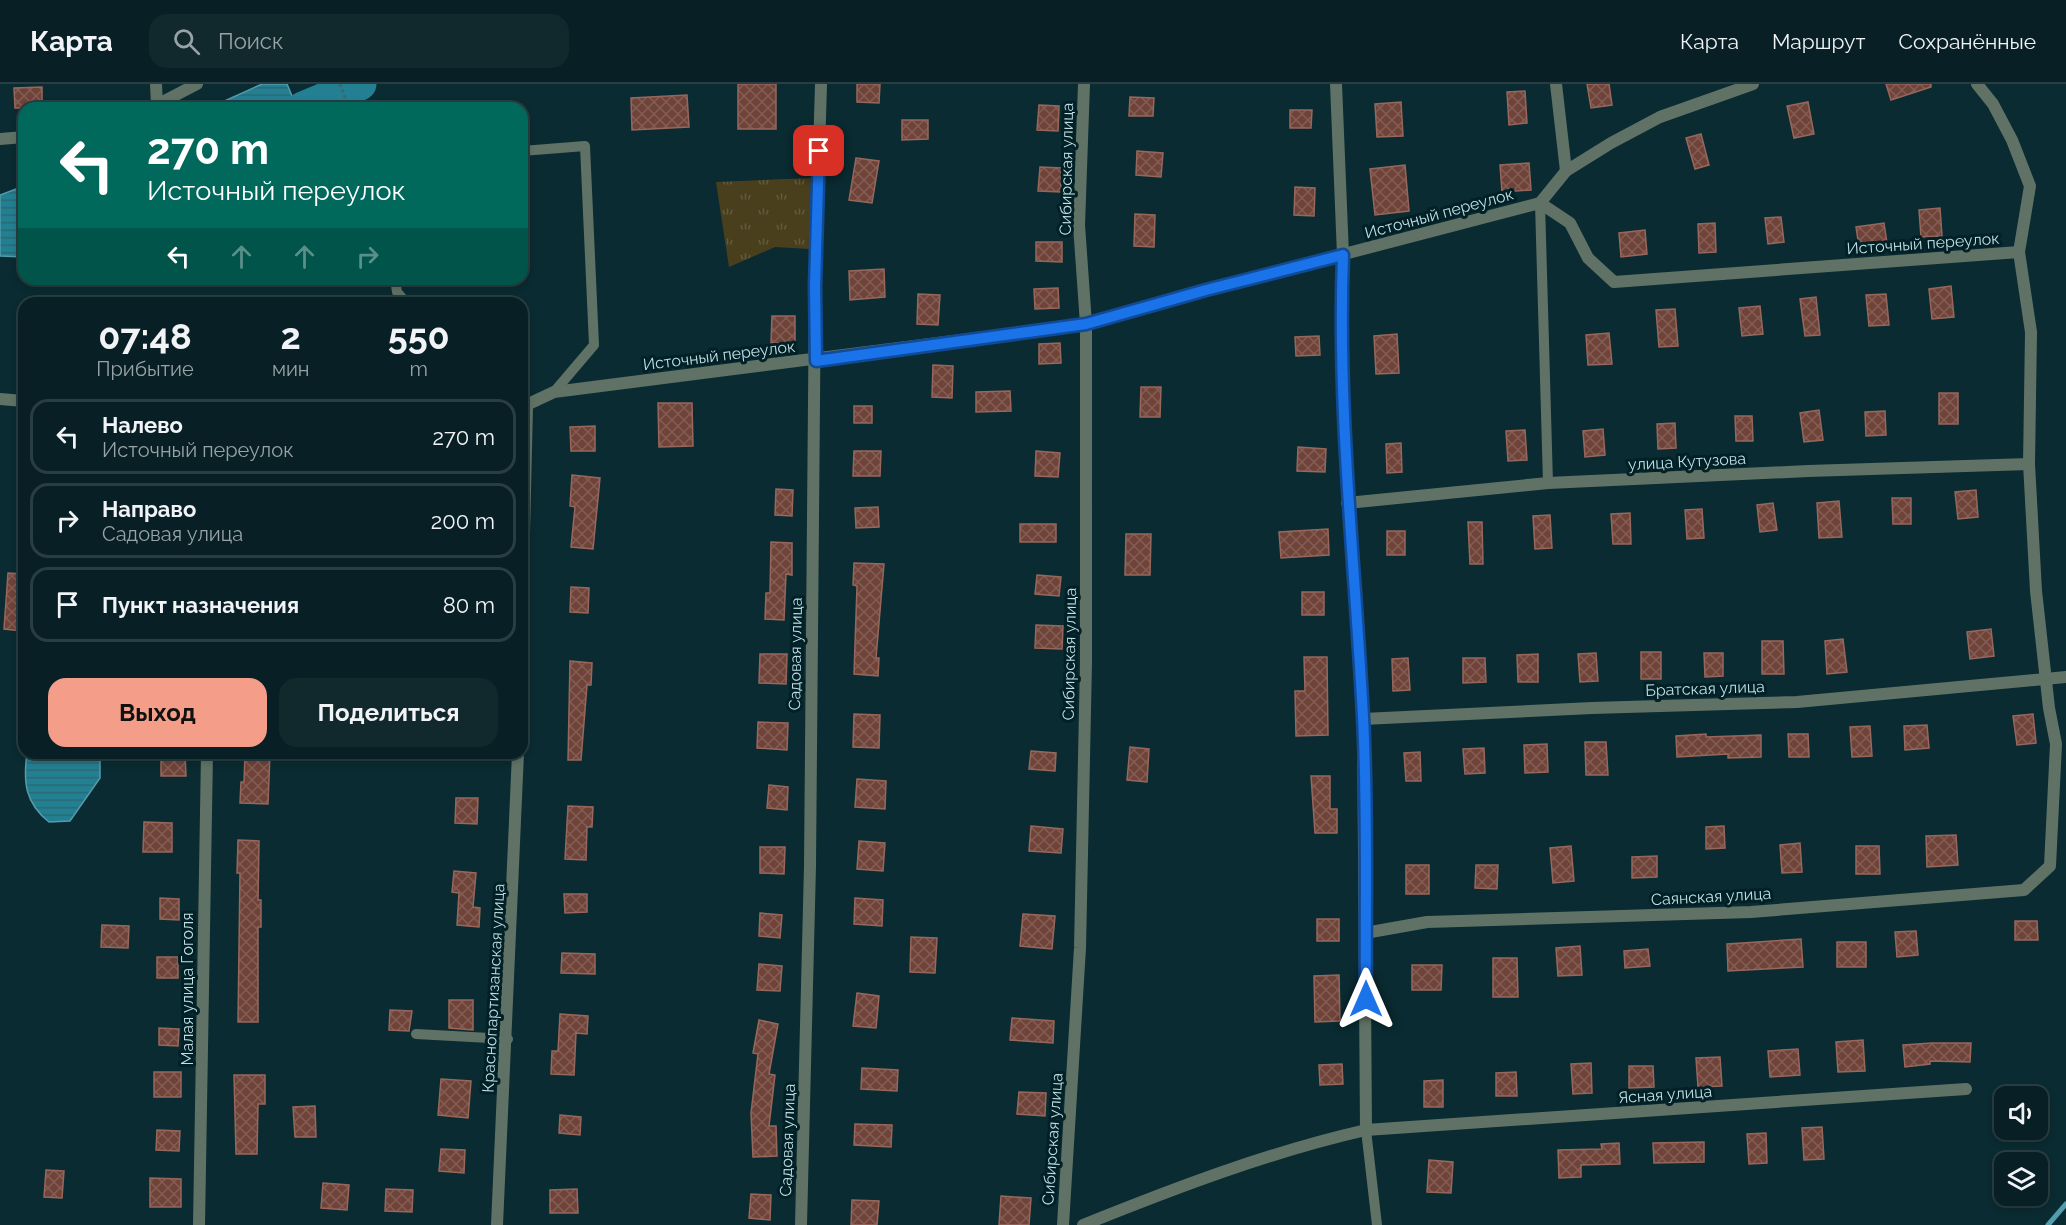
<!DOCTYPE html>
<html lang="ru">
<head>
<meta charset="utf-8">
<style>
  body { margin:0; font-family:Raleway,sans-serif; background:#11282d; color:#f1f3f6; height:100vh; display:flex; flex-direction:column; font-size:22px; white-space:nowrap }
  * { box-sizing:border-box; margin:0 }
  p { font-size:20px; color:#98a3a7 }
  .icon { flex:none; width:33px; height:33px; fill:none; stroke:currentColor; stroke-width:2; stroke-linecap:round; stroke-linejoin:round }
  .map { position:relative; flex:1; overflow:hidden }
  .drawer { position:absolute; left:18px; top:213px; width:510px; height:462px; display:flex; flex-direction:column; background:#082025; border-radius:18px; box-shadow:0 3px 9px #0003,0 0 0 2px #293e42 }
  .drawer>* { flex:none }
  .guide { position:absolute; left:18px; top:18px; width:510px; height:183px; border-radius:18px; box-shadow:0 3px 9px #0003,0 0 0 2px #293e42; background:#00695c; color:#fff; overflow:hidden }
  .controls { position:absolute; left:1994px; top:1002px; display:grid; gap:12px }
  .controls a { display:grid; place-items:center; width:54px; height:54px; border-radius:12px; background:#082025; box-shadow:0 3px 9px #0003,0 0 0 2px #293e42; font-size:30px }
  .pin { position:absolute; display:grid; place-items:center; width:51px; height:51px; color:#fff; margin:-26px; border-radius:12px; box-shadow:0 3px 9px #0006 }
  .me { position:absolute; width:66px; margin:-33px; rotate:0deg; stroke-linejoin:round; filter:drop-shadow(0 0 4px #0008) }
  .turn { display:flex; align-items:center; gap:21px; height:126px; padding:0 30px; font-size:27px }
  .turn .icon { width:78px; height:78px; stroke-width:2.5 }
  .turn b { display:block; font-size:42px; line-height:51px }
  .lanes { display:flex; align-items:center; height:57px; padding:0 30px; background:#0003; justify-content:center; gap:30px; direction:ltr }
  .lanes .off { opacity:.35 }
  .eta { display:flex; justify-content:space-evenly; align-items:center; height:102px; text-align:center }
  .eta b { font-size:36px; font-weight:700; line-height:42px }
  .cta { display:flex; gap:12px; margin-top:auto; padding:12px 30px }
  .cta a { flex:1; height:69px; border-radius:18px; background:#f49e89; color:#111; font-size:24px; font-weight:700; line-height:69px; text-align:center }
  .cta a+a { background:#11282d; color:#f1f3f6 }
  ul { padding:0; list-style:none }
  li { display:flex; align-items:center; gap:18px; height:75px; margin:0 12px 9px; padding:0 18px; border:3px solid #293e42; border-radius:18px }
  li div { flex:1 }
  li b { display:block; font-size:22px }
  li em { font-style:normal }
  header { display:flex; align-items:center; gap:36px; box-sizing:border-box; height:84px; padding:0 30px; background:#082025; border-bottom:2px solid #293e42 }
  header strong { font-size:28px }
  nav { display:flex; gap:33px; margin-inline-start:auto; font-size:21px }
  .search { width:420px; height:54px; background:#11282d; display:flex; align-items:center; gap:15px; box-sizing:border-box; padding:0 21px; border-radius:18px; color:#98a3a7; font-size:22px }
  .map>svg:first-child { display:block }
  .park { fill:url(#park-tufts) }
  .water { fill:url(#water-rules); stroke:#529cab; stroke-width:1.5 }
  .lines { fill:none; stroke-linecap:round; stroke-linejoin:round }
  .stream { stroke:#529cab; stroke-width:5 }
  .river { stroke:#238092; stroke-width:33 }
  .building { fill:url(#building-cross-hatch); stroke:#98675c; stroke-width:1.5 }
  .path { stroke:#44636a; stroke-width:3; stroke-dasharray:3 3; stroke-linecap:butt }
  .lane { stroke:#607265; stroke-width:10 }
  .street { stroke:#607265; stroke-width:12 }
  .route-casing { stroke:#114b97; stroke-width:15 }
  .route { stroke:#1a73e8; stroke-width:10 }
  .labels { text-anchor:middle; stroke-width:6; stroke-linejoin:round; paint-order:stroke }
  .street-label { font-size:16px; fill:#c1dee5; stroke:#012127 }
</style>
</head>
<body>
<header>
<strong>Карта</strong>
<div class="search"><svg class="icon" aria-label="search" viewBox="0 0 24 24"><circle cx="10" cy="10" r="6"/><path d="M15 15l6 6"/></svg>Поиск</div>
<nav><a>Карта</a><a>Маршрут</a><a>Сохранённые</a></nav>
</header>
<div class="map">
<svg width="2066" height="1141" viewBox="0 0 2066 1141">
  <defs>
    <pattern id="park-tufts" width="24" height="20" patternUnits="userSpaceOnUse" patternTransform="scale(1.5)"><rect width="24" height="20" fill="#493f1d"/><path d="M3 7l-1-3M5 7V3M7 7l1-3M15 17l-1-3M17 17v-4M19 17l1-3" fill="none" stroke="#615a3e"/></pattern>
    <pattern id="water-rules" width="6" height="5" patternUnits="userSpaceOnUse" patternTransform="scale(1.5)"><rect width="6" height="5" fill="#238092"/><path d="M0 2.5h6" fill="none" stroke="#2c6873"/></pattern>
    <pattern id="building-cross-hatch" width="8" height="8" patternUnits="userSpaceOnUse" patternTransform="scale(1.5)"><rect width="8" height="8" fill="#704339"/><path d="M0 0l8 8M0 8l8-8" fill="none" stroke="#835e56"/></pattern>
  </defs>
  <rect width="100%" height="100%" fill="#0a2b31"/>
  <path class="park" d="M811,94l-1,71 -35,-2 -46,20 -13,-85z"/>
  <g class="water">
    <path d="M262,0h25l10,24h-88z"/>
    <path d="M24,102v71l-24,-1v-61z"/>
    <path d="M27,669h73v25l-30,43 -21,1c-24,-19 -26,-40 -22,-69z"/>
  </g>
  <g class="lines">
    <path class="stream" d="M2048,1141l18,-21"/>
    <path class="river" d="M303,24l57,-24"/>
  </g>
  <g class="building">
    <rect x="738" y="0" width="38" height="45"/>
    <path d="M857,0h23l-1,19 -22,-1z"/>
    <path d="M1587,0h22l3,21 -21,3z"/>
    <path d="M1886,0h45v3l-40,13z"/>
    <path d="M42,3v21h-27l-1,-20z"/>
    <path d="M1525,7l2,32 -18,2 -2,-33z"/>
    <path d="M687,11l2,32 -57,3 -1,-32z"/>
    <path d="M1130,13l24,1 -1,18h-24z"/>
    <path d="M1401,18l2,34 -26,1 -2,-33z"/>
    <path d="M1808,18l6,32 -20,4 -7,-32z"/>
    <path d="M1039,21l20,1 -1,25 -21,-1z"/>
    <path d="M1290,26h22l-1,18h-21z"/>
    <path d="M902,36h26v19l-26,1z"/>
    <path d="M1701,50l8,31 -14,4 -9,-31z"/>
    <path d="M1137,67l26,2 -2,24 -25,-2z"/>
    <path d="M856,74l23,3 -7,42 -23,-3z"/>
    <path d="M1529,79l2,27 -29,2 -2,-27z"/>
    <path d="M1405,81l4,46 -34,4 -5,-46z"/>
    <path d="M1040,83l21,1v24l-23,-1z"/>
    <path d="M1295,103l20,1 -1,28 -20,-1z"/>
    <path d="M1940,124l2,28 -21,1 -2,-27z"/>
    <path d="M1135,130l20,1 -1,32 -20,-1z"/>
    <path d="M1781,133l3,25 -16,2 -3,-26z"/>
    <path d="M1715,139l1,29 -17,1 -1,-29z"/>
    <path d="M1884,139l3,20 -28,4 -3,-20z"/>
    <path d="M1645,146l2,24 -26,3 -2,-24z"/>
    <path d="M1036,158h26v20l-26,-1z"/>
    <path d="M884,185l1,28 -35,3 -1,-29z"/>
    <path d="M1951,202l3,31 -22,2 -3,-30z"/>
    <path d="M1058,204l1,20 -24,1 -1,-20z"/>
    <path d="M918,210l22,1 -2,30 -21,-1z"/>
    <path d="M1886,210l3,31 -20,1 -3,-31z"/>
    <path d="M1816,213l4,38 -15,1 -5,-37z"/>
    <path d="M1760,222l3,28 -21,2 -3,-28z"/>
    <path d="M1675,225l3,37 -19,1 -3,-37z"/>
    <path d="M772,232h23v27h-24z"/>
    <path d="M1609,249l3,31 -24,1 -2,-30z"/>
    <path d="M1397,250l2,39 -23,1 -2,-38z"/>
    <path d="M1319,252l1,19 -24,1 -1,-19z"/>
    <path d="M1060,259l1,20 -22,1v-20z"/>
    <path d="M933,281l20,1 -1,32 -20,-1z"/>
    <path d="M1141,303h20l-1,30h-20z"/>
    <path d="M1010,307l1,20 -35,1v-20z"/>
    <rect x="1939" y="309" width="19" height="31"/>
    <path d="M658,319h34l1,43 -34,1z"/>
    <rect x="854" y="322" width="18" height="17"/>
    <path d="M1819,326l4,30 -19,2 -4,-29z"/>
    <path d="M1885,327l1,24 -20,1 -1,-24z"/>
    <path d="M1735,332h17l1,25h-17z"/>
    <path d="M1675,339l1,25 -18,1 -1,-25z"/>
    <path d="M595,342v25h-24l-1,-24z"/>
    <path d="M1603,345l2,26 -20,2 -2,-26z"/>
    <path d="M1525,346l2,30 -19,1 -2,-30z"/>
    <path d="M1401,359l1,29 -15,1 -1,-29z"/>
    <path d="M1298,363l28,2 -1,23 -28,-1z"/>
    <path d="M854,367h27l-1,25h-27z"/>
    <path d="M1036,367l24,2 -2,24 -23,-1z"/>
    <path d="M572,391l28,3 -7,71 -22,-2 4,-40 -5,-1z"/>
    <path d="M776,405l17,1 -1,26 -17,-1z"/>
    <path d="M1976,406l2,27 -20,2 -3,-27z"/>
    <path d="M1892,414h19v26h-18z"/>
    <path d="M1839,417l3,36 -23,1 -2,-35z"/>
    <path d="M1773,419l4,27 -17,2 -3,-27z"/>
    <path d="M878,423l1,20 -23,1 -1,-20z"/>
    <path d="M1702,425l2,29 -17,1 -2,-29z"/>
    <path d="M1630,429l1,31h-18l-2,-30z"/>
    <path d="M1550,431l2,33 -17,1 -2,-33z"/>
    <path d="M1468,438h14l1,42h-13z"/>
    <rect x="1020" y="440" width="36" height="18"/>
    <path d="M1328,445l1,26 -48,3 -2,-26z"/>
    <rect x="1387" y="447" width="18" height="24"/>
    <path d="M1126,450h25l-1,41h-25z"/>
    <path d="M771,458l21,1v32l-6,-1 -2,46 -19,-1 1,-26h4z"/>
    <path d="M854,479l30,1 -8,94h3l-1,18 -24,-2 3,-88 -4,-1z"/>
    <path d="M8,489l16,1 -2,57 -18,-2z"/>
    <path d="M1037,491l24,2 -2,19 -24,-2z"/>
    <path d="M571,503l18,1 -1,25 -18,-1z"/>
    <rect x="1302" y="508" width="22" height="23"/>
    <path d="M1036,541l27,1 -1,23 -27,-1z"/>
    <path d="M1991,545l3,27 -24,3 -3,-27z"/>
    <path d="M1843,555l4,33 -20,2 -2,-33z"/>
    <path d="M1762,557h21l1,33h-22z"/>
    <rect x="1641" y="568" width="20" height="27"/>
    <path d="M1596,569l2,28 -18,1 -2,-28z"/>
    <path d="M1704,569h19v23l-18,1z"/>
    <path d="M760,570h27l-1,30 -27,-1z"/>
    <path d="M1538,570v28h-20l-1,-27z"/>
    <path d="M1304,573h23l1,78 -32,1 -1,-45h10z"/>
    <path d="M1408,574l2,32 -17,1 -1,-32z"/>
    <path d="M1463,574h22l1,24 -23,1z"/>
    <path d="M570,577l22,2 -1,22h-4l-6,75h-13z"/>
    <path d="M854,630l26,1 -1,33 -26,-1z"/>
    <path d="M2033,630l3,29 -19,2 -4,-29z"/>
    <path d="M758,638l30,1 -1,27 -30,-2z"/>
    <path d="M1927,641l2,23 -24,2 -1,-24z"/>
    <path d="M1870,642l2,30 -20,1 -2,-30z"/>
    <path d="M1706,650v3l55,-2v22l-33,1v-4l-51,3 -1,-21z"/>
    <path d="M1788,650h20l1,23h-20z"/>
    <path d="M1585,658h21l2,33h-22z"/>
    <path d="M1547,660l1,28 -23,1 -1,-28z"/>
    <path d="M1130,663l19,2 -2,33 -20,-2z"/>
    <path d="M1484,664l1,25 -20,1 -2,-25z"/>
    <path d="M1031,667l25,2 -1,18 -26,-2z"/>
    <path d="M1420,668l1,29h-15l-2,-28z"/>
    <path d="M161,669h24l1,23h-25z"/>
    <path d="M245,669h25l-2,51 -28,-1 1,-21h3z"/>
    <path d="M1311,692h19v33h7v24h-22z"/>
    <path d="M857,695l29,2 -1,28 -30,-2z"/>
    <path d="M769,701l19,2 -1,23 -20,-2z"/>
    <path d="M456,714h22l-1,26 -22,-1z"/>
    <path d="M568,722l25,1 -1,20h-5l-1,33 -21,-1z"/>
    <path d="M144,738l28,1v29h-29z"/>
    <path d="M1031,742l32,3 -2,24 -32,-2z"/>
    <path d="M1724,742l1,22 -19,1v-22z"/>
    <path d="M1956,751l2,30 -31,2 -1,-31z"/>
    <path d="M238,756l21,1 -1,59h3v27h-3v95h-20l2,-149h-3z"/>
    <path d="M859,757l26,2 -2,28 -26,-2z"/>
    <path d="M1800,759l2,29 -20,1 -2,-28z"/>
    <path d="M1571,762l3,35 -21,2 -3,-35z"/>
    <path d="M1856,762h23l1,28h-24z"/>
    <path d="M760,763h25l-1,27 -24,-1z"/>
    <path d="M1657,772v21l-25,1v-21z"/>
    <rect x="1406" y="781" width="23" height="29"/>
    <path d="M1476,781h22l-1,24 -22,-1z"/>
    <path d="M454,787l22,2 -3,34 7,1 -1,19 -22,-2 2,-32 -7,-1z"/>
    <path d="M564,810h23v18l-22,1z"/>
    <path d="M160,814l19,1v21l-19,-1z"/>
    <path d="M855,814l28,2 -1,26 -28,-2z"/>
    <path d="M760,829l22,2 -2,23 -21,-2z"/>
    <path d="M1023,830l32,2 -3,33 -32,-3z"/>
    <rect x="1317" y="835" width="22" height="22"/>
    <path d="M2015,837h22l1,19h-23z"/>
    <path d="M102,841l27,1 -1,22 -27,-1z"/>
    <path d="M1916,847l2,24 -21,2 -2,-25z"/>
    <path d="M911,853l26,1 -2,35 -25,-1z"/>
    <path d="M1801,855l2,28 -75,4 -1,-27z"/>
    <rect x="1837" y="858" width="29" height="25"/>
    <path d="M1580,862l2,29 -24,1 -2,-28z"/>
    <path d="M1648,865l2,17 -25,2 -1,-17z"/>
    <path d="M562,869l33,1v20l-34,-1z"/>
    <rect x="157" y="873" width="21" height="21"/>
    <path d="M1493,874h24l1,39h-25z"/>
    <path d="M759,880l23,2 -2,25 -23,-1z"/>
    <path d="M1412,881h30l-1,25h-29z"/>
    <path d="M1339,891l1,46 -25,1 -1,-46z"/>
    <path d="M857,909l22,3 -3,32 -23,-2z"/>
    <path d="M449,916h24v30l-24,-2z"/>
    <path d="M390,926l22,1 -3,20 -20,-1z"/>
    <path d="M560,930l28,2 -1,18 -11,-1 -2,42 -23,-1 1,-23h6z"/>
    <path d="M1012,934l42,3 -1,22 -43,-3z"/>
    <path d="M759,936l19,4 -9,50 6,1 -6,51h7l1,30 -24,1 -2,-44 7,-59 -5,-1z"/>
    <path d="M159,944l20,1 -1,17 -19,-1z"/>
    <path d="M1863,956l2,31 -27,1 -2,-30z"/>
    <path d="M1932,959h39l-1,19 -40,-1v3l-25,3 -2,-22z"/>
    <path d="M1798,965l2,26 -30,2 -2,-26z"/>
    <path d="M1720,973l2,29 -24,1 -2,-29z"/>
    <path d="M1591,979l1,30 -19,1 -2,-30z"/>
    <path d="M1342,980l1,20 -23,1 -1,-20z"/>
    <path d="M1629,982h24l1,21 -25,1z"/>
    <path d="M862,984l36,2 -1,21 -36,-2z"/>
    <rect x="154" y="988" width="27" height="25"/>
    <path d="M1516,988l1,24h-21v-23z"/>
    <path d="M234,991h31v29h-7l-1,50h-21z"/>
    <path d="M441,995l30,2 -3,37 -30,-3z"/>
    <path d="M1443,996v27h-19v-26z"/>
    <path d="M1019,1008l27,1 -1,23 -28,-2z"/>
    <path d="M315,1022l1,31h-21l-2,-30z"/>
    <path d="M560,1031l21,2 -1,18 -21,-2z"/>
    <path d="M855,1040l37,1 -1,22 -37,-2z"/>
    <path d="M1822,1043l2,32 -20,1 -2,-32z"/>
    <path d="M157,1046l23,1 -1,20 -23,-1z"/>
    <path d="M1766,1049l1,30 -18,1 -2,-30z"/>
    <path d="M1704,1058v20l-50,1 -1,-20z"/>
    <path d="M1619,1059l1,21 -39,1v12l-22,1 -1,-28 44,-1 -1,-5z"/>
    <path d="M441,1065l24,1 -1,23 -25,-2z"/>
    <path d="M1429,1076l24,2 -2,31 -24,-1z"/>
    <path d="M46,1086l18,1 -2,27 -18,-1z"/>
    <path d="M150,1094l31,1v28h-31z"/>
    <path d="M323,1099l26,2 -2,25 -26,-2z"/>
    <path d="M386,1105l27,1 -1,22 -27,-1z"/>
    <path d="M577,1105l1,24h-28v-23z"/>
    <path d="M751,1110l20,1 -1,25 -21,-2z"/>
    <path d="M1001,1112l30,2 -2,27h-30z"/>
    <path d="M852,1116l27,1 -2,24h-26z"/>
  </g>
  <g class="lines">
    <path class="path" d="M340,0l9,24"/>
    <g class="lane">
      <path d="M522,67l63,-5 9,199 -40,47"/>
      <path d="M1540,119l8,280"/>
      <path d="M395,195l2,13 9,11"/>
      <path d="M416,950l92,5"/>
      <path d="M1366,1046l11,95"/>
    </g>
    <g class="street">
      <path d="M156,0l1,21"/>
      <path d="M1336,0l7,171v146l20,318 3,411"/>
      <path d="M1556,0l10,87"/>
      <path d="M151,24l46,-24"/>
      <path d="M0,55l24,-2"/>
      <path d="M1540,119l26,-32 45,-28 49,-26 93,-33"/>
      <path d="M0,315l24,2"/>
      <path d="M522,323l32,-15 532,-68 120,-34 334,-87 30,20 18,35 26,24 405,-30"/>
      <path d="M1347,419l201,-20 260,-12 221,-7"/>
      <path d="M522,535l5,-213"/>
      <path d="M1363,635l229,-11 205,-6 269,-25"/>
      <path d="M1365,849l62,-11 324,-10 273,-22 26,-24 6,-122 -7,-36 -13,-117 -7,-127 2,-132 -12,-80 11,-66 -18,-46 -19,-36 -16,-20"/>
      <path d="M199,1141l8,-472"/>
      <path d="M497,1141l21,-472"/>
      <path d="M801,1141l9,-359 5,-580 6,-202"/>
      <path d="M1063,1141l17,-277 6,-285v-339l-7,-99 5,-141"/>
      <path d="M1083,1141c92,-37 186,-73 283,-95l600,-41"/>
    </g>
  </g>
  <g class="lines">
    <g class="route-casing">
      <path id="route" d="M819,67l-4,135 1,75 270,-37 120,-34 137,-35c-6,155 12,308 20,462 5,94 2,188 3,282"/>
    </g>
    <use href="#route" class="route"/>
  </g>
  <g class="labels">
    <g class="street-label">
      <text transform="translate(1066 85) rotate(-89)" y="6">Сибирская улица</text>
      <text transform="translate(1439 129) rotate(-15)" y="6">Источный переулок</text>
      <text transform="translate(1923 159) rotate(-4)" y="6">Источный переулок</text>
      <text transform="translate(719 271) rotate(-7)" y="6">Источный переулок</text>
      <text transform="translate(1687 377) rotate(-3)" y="6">улица Кутузова</text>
      <text transform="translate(795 570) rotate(-89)" y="6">Садовая улица</text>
      <text transform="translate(1069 570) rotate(-89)" y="6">Сибирская улица</text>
      <text transform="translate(1705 604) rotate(-2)" y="6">Братская улица</text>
      <text transform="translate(1711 812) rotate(-3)" y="6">Саянская улица</text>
      <text transform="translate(493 904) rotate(-87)" y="6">Краснопартизанская улица</text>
      <text transform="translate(187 905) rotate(-90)" y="6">Малая улица Гоголя</text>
      <text transform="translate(1665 1010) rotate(-4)" y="6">Ясная улица</text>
      <text transform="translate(1052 1055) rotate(-86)" y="6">Сибирская улица</text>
      <text transform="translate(787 1056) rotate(-88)" y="6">Садовая улица</text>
    </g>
  </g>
</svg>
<div class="controls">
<a><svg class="icon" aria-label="sound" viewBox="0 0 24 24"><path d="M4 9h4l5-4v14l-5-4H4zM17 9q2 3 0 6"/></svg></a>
<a><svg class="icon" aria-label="layers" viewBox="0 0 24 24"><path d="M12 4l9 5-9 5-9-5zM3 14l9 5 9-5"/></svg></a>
</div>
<div class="pin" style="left:819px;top:67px;background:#d93025"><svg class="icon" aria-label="arrive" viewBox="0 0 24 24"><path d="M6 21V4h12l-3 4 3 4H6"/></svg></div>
<svg class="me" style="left:1366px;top:915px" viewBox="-20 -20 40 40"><path d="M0-17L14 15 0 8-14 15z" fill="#1a73e8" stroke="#fff" stroke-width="4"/></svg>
<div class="guide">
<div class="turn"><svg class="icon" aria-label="left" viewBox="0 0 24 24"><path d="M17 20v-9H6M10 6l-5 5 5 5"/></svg><div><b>270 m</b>Источный переулок</div></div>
<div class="lanes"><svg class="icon" aria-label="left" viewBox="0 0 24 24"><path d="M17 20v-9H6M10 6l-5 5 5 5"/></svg><svg class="icon off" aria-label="ahead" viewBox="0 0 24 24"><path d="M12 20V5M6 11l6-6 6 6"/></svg><svg class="icon off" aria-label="ahead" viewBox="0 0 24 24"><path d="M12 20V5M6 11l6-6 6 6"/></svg><svg class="icon off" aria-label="right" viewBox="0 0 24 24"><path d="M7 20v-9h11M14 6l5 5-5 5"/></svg></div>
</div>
<section class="drawer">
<div class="eta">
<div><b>07:48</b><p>Прибытие</p></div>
<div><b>2</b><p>мин</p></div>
<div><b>550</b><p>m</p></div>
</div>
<ul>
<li><svg class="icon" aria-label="left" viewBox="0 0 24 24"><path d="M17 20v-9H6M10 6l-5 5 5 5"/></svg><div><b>Налево</b><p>Источный переулок</p></div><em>270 m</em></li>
<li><svg class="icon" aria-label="right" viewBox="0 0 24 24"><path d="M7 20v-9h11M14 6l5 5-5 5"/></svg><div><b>Направо</b><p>Садовая улица</p></div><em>200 m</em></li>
<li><svg class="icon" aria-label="arrive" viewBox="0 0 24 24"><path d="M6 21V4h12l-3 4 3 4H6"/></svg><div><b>Пункт назначения</b></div><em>80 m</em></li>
</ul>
<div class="cta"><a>Выход</a><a>Поделиться</a></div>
</section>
</div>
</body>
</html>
